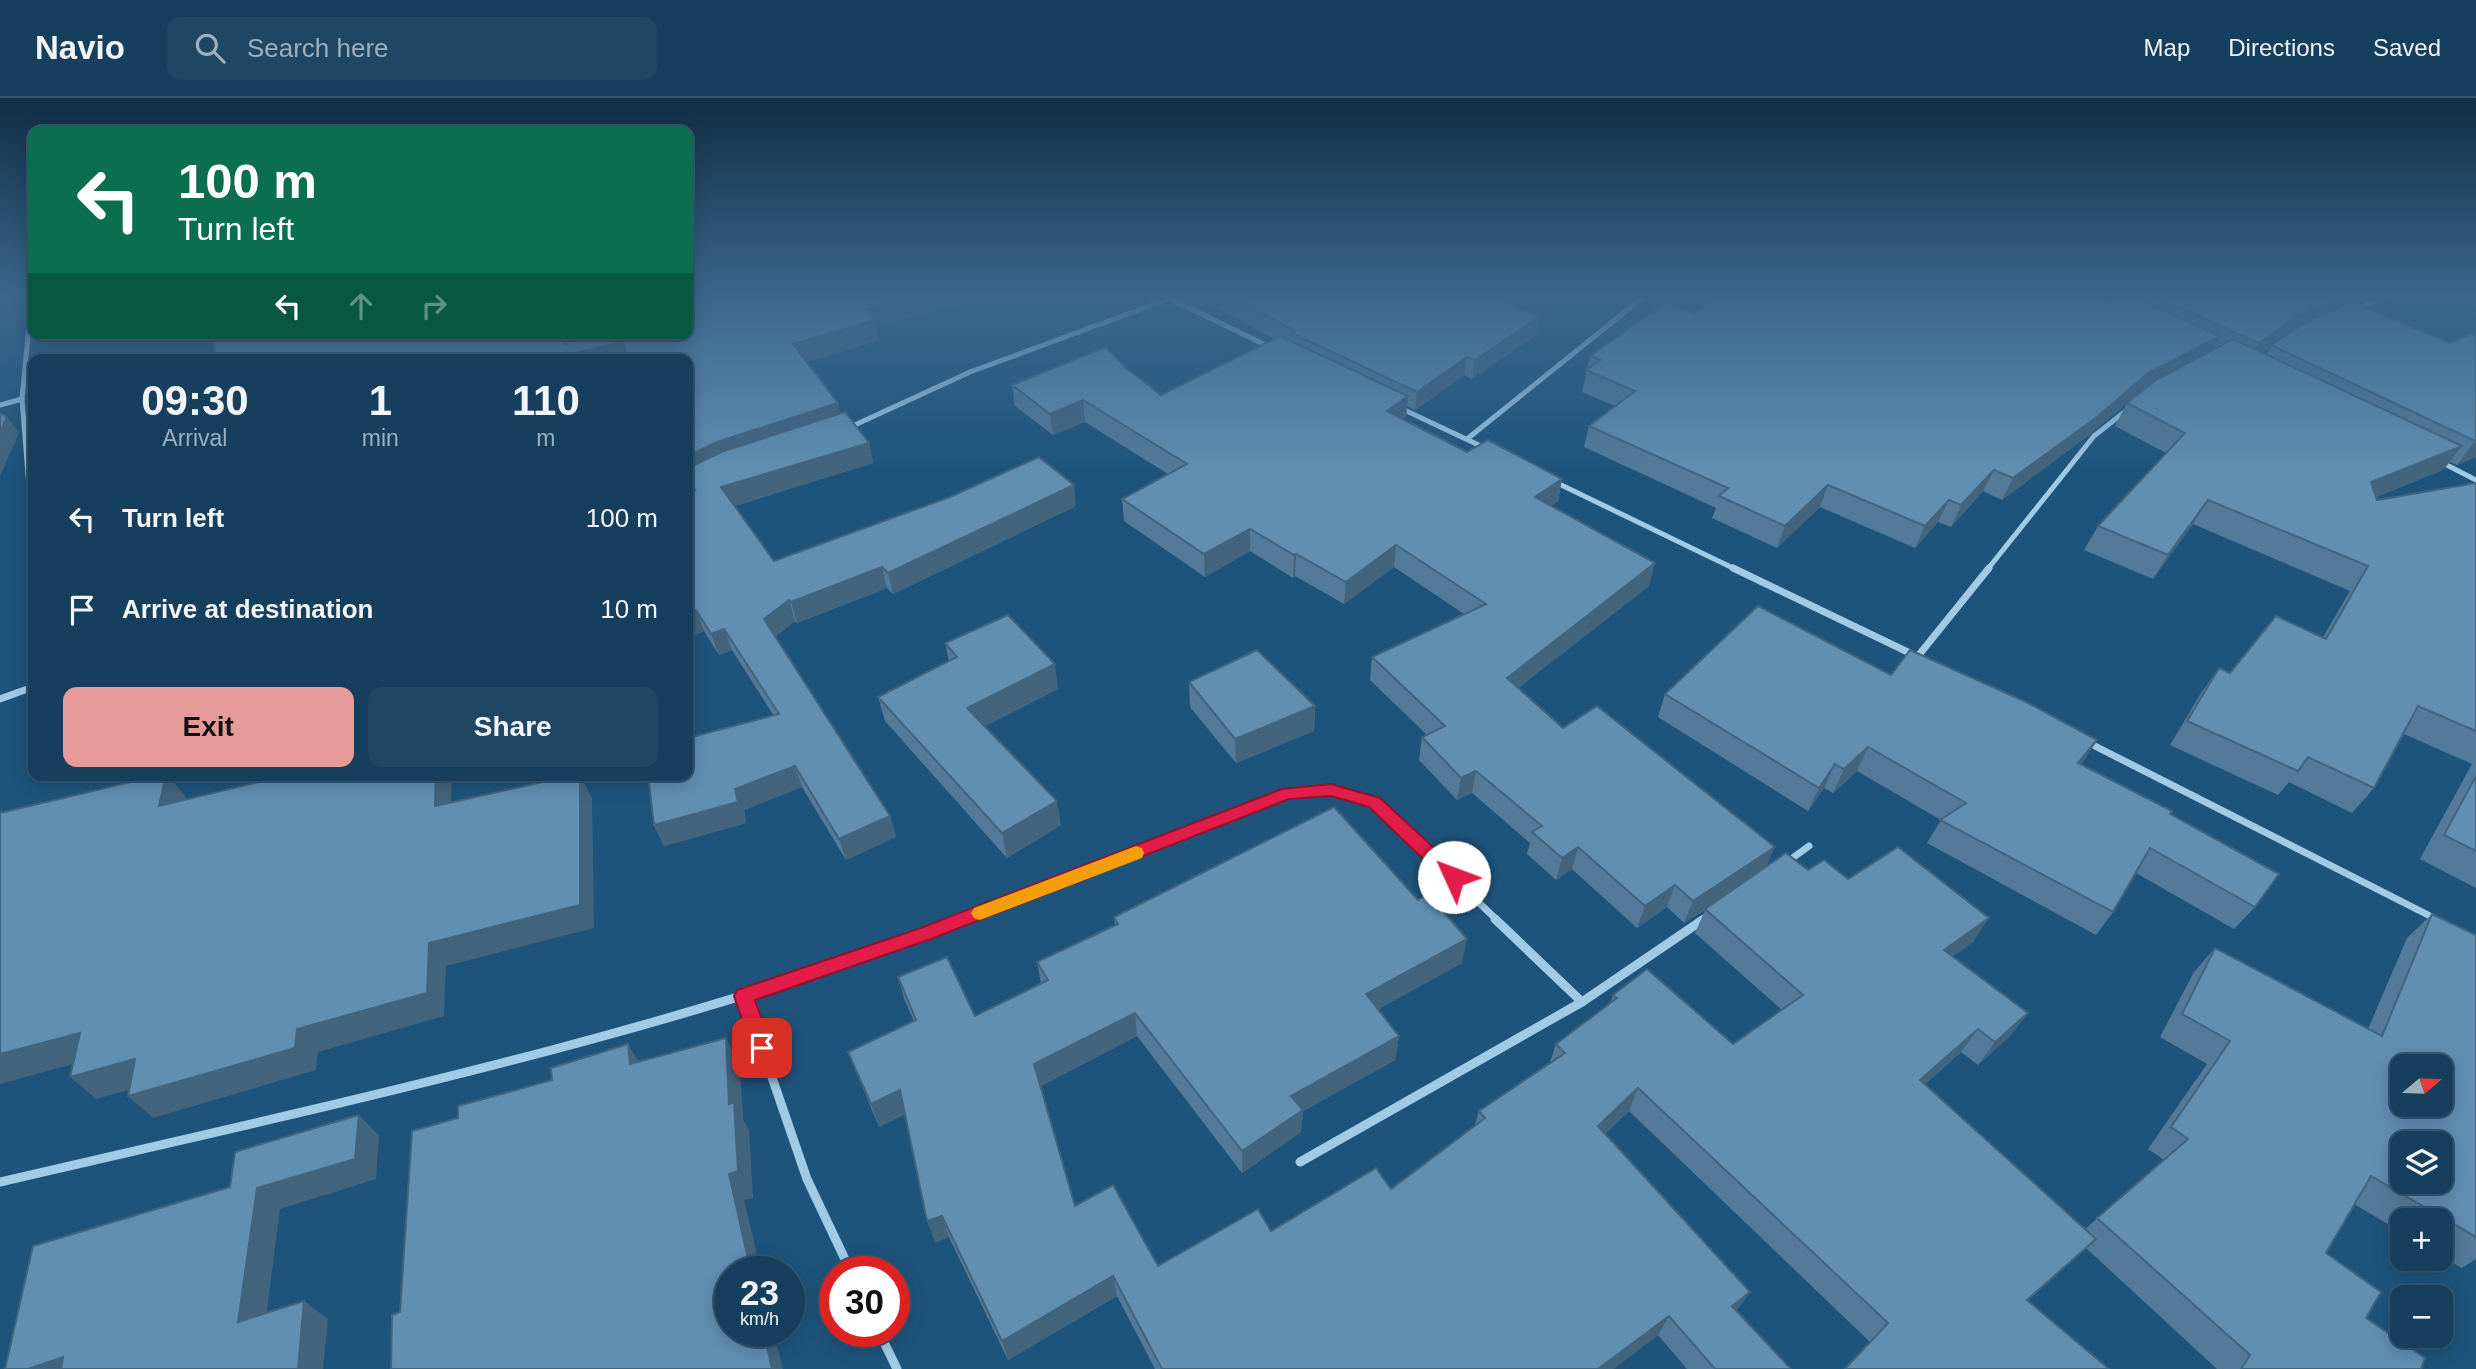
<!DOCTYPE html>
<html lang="en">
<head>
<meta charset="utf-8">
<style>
  body { margin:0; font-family:Arial,sans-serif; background:#1f4663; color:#f1f3f6; height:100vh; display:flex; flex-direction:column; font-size:26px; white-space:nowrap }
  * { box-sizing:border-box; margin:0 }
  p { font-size:23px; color:#9eafbc }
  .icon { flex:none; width:38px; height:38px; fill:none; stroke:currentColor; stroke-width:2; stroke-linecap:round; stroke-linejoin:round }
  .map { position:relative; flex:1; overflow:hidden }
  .panel { position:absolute; left:28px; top:256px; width:665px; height:427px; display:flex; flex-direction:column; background:#163f5d; border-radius:14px; box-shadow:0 4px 18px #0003,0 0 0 2px #355872 }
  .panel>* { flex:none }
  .guide { position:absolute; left:28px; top:28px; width:665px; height:214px; border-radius:14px; box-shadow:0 4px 18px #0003,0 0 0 2px #355872; background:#0b6e4f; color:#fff; overflow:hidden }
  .needle { width:46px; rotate:71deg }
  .tools { position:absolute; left:2390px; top:956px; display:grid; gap:14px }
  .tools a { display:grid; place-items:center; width:63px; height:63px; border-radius:14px; background:#163f5d; box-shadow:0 4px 18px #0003,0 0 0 2px #355872; font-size:35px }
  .speed { position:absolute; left:714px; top:1158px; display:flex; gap:14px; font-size:35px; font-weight:700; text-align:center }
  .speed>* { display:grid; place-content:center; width:91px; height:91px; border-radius:50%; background:#163f5d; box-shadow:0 4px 18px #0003,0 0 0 2px #355872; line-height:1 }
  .speed small { font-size:18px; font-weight:400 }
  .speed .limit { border:10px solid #d22; background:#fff; color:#111 }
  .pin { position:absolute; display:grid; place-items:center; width:60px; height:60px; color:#fff; margin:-30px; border-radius:14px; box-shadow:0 4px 10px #0006 }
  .me { position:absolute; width:77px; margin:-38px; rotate:313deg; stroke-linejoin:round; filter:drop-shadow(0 0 5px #0008) }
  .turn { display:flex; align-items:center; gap:24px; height:147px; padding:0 35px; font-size:32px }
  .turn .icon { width:91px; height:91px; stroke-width:2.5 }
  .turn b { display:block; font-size:49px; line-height:60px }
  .lanes { display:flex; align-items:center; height:66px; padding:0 35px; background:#0003; justify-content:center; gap:35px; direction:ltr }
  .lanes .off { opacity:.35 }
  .eta { display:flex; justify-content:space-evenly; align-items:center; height:119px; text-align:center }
  .eta b { font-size:42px; font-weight:700; line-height:49px }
  .action { display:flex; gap:14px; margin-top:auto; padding:14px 35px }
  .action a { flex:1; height:80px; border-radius:14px; background:#e69b98; color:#111; font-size:28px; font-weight:700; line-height:80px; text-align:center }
  .action a+a { background:#1f4663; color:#f1f3f6 }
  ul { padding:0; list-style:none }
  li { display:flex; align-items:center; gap:21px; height:91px; padding:0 35px }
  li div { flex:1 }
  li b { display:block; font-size:26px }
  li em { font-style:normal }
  header { display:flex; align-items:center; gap:42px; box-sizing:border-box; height:98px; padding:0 35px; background:#163f5d; border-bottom:2px solid #355872 }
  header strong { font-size:33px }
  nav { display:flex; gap:38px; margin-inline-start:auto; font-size:24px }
  .search { width:490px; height:63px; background:#1f4663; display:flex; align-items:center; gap:18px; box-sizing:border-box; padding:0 24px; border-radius:14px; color:#9eafbc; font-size:26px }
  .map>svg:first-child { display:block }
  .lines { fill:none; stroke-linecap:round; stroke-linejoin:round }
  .minor-far2 { stroke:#a1cae7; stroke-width:5 }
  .minor-far1 { stroke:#a1cae7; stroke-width:7 }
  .minor { stroke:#a1cae7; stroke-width:9 }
  .wall { fill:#537b99; fill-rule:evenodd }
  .shaded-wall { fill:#43647d }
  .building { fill:#608fb2; stroke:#43647d; stroke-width:2; fill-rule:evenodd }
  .route { fill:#e11d48; stroke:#92132f; stroke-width:2 }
  .slow { fill:#f59e0b }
</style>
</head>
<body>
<header>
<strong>Navio</strong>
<div class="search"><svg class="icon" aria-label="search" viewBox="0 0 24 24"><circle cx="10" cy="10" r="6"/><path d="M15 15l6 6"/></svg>Search here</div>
<nav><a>Map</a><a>Directions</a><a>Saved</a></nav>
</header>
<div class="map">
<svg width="2476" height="1271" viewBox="0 0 2476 1271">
  <rect width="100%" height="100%" fill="#1e547c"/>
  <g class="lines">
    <g class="minor-far2">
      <path d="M32,197l-10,104 11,137"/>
      <path d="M2078,197l16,6"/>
      <path d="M1170,201l100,48"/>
      <path d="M2356,211l35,-14"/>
      <path d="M561,236l13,25"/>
      <path d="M0,307l22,-6"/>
      <path d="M1398,309l87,41"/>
      <path d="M846,331l124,-57 209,-77"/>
      <path d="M1467,341l179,-144"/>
      <path d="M2441,364l35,18"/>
      <path d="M1553,383l184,89"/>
      <path d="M1987,472l107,-134 33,-26"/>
    </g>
    <g class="minor-far1">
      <path d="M1733,470l181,87"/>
      <path d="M1918,558l71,-88"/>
      <path d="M0,601l33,-12"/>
      <path d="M2087,644l349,177"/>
      <path d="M1787,764l22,-16"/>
      <path d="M965,822l323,-127 43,-3 43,13 123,117"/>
      <path d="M1702,822l6,-4"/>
    </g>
    <g class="minor">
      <path d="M744,898l63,183 44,93"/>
      <path d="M1582,904l122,-83"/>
      <path d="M1300,1064l282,-160 -87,-83"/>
      <path d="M0,1084c326,-76 656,-145 969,-263"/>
      <path d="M879,1234l18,37"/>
    </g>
  </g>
  <g class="wall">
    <path d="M1198,197h291l50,22 -3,18 -64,44 -8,-4 -49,35 -8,-4 -1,11 -3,2 64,33 95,27 -4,22 -7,5 98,80 -131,102 45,40 203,138 42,4 40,9 125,63 -21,14 76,57 -18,23 -32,29 -17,-13 -36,32 160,145 79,-69 -16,-11 59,-85 -47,-27 34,-65 21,-24 153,81 39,-91 25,-24 44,21v324l-14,9 -21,-12v-36h-38v13l-49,-29 -28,49 40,65 55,51h-204l-131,-121 -58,52 -158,42 -241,-231 -24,23 145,158 -14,19 55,58h-104l-29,-34 -45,34h-458l-38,-73 -109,64 -59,-123 -14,5 -30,-128 -26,13 -31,-75 66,-31 -9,-20 -7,-24 77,39 66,-32 -4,-22 78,-37 -1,-8 348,46 -84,46 21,27 -4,24 -92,51 -2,21 -59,41 -105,-137 -96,50 34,120 83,60 113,-35 120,-42 84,-64 4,-14 71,-49 6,-18 54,-40 3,-9 120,49 49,-34 -87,-77 10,-23 -21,13 -17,-16 -30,21 -65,-59 -16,11 -29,-26 3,-11 -58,-50 -15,7 -38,-40 3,-23 5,-2 -57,-55 2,-23 92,-43 -70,-47 -50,37 -49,-28 -2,2 -43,-27 -45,26 -81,-56 -2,-22 46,-25 -83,-52 -32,13 -38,-29 -3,-21 114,-17 35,27 113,-56 -76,-42z"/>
    <path d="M2134,197h238l-8,6 -7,3 93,39 26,-11v125l-19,8 -7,-3 -7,8 -67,27 1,3 99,-17v405l-56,-29 52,-95 -68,-30 -30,54 -22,25 -63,-31 -11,13 -108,-50 31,-52 18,-25 11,5 93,-36 27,-46 -157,-67 -40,55 -69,-29 14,-24 68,-73 -51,-27 12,-23 -42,35 -83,62 -19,-9 -32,36 -13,-5 -23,26 -95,-41 -43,41 -65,-30 4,-10 -132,-61 5,-21 26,-20 -33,-14 8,-36 105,-43 392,-14 22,4 24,-6zM2271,249l-5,8 -4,-2z"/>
    <path d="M876,229l3,13 -72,22 34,52 28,29 4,20 -138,43 39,55 302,-55 -183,88 -6,-6 -90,35 -2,-2 -20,16 115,179 6,21 -50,23 -44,-73 -58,23 2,13 -82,23 -10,-21 120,-109 -42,-66 -13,5 -15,-24 -16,7v-146l4,-1 -4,-11v-121l-468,-25 342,8 4,2 4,-3 -3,-7h121z"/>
    <path d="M945,545l113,46 -73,37 76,99 -54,33 -122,-137 -7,-24 71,-36z"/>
    <path d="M1891,577l190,90 89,49 85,93 -21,22 -98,-56 -23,39 -17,23 -169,-92 14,-23 -84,-49 -24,22 -9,-5 -16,23 -150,-94 7,-23z"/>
    <path d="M1189,584l126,24 -1,25 -78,32 -46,-56z"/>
  </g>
  <g class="shaded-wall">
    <path d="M917,197h77l-118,32 3,13 -81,25 -5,-21 72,-35z"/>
    <path d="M2345,197h27l-8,6 -75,33 -43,29 13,-20 42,-29z"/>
    <path d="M1539,219l-3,18 -64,44 3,-19z"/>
    <path d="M2220,238l-12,21 -71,38 -52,43 -83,62 11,-22 135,-105z"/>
    <path d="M623,244l6,17h-79z"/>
    <path d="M1467,259l-3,18 -49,35 2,-18z"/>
    <path d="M1408,298l-2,21 -21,15 2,-21z"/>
    <path d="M1083,302l2,22 -32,13 -3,-21z"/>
    <path d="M838,305l5,21 -155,52v-20l29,-14z"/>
    <path d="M7,319l12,16 -19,43v-44z"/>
    <path d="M2475,343h1v16l-19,8z"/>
    <path d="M869,345l4,20 -145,45 -7,-21z"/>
    <path d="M2462,348l-19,24 -89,36 17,-24z"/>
    <path d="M1994,372l-11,21 -32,36 10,-22z"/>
    <path d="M1562,381l-4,22 -27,18 4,-22z"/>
    <path d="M1074,387l2,21 -183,88 -5,-21z"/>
    <path d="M1828,387l-8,22 -43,41 8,-22z"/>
    <path d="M1949,402l-11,22 -23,26 10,-22z"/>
    <path d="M2208,402l-15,24 -40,55 15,-24z"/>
    <path d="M1250,431v22l-45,26 -1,-23z"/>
    <path d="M1396,447l-2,22 -50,37 2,-22z"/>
    <path d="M1296,456l-1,22 -2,2 1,-23z"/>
    <path d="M1655,465l-6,23 -147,115 5,-23z"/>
    <path d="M882,469l5,21 -90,35 -6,-21z"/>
    <path d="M789,502l6,21 -24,19 -7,-21z"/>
    <path d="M696,512l8,21 -16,7v-25z"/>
    <path d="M724,531l8,21 -13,5 -8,-21z"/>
    <path d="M1055,566l3,25 -86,44 -5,-25z"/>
    <path d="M1315,608l-1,25 -78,32 -1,-24z"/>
    <path d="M2097,642l-15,24 -20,22 16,-23z"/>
    <path d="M1868,649l-11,24 -24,22 11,-24z"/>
    <path d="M1835,666l-11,24 -16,23 11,-23z"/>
    <path d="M795,668l7,21 -58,23 2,13 -82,23 -10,-21 81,-36z"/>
    <path d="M1476,673l-4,22 -15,7 4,-22z"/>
    <path d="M166,677h2l18,22 -7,33 -20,-24z"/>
    <path d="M436,677h16l-2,55 -15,-24z"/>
    <path d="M580,677l12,23 2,130 -148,38 -2,50 -126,36 -2,18 -163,48 -25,-22 169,-67 132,-86z"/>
    <path d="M1057,703l4,24 -54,33 -5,-25z"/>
    <path d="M890,718l6,21 -50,23 -7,-21z"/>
    <path d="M1578,749l-6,22 -16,11 6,-22z"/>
    <path d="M1775,749l-10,22 -81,54 9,-22z"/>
    <path d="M1675,787l-8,22 -30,21 8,-22z"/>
    <path d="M1989,820l-16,24 -45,32 16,-24z"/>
    <path d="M1467,841l-5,24 -99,55 3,-24z"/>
    <path d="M1135,915l2,23 -98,51 -5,-23z"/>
    <path d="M2028,915l-18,23 -32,29 17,-23z"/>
    <path d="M1978,931l-17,23 -57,50 16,-22z"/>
    <path d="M80,935l26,22 -106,29v-30z"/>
    <path d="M1399,938l-4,24 -92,51 -2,21 -59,41v-22l49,-55z"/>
    <path d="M726,940l14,29 3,52 6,11 4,68 -9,2 17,72h-10l-22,-98v-70z"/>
    <path d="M628,946l17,28 -15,-8z"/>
    <path d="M135,961l25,22 -64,18 -26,-22z"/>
    <path d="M1638,990l-9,23 -39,37 8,-22z"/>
    <path d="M900,992l8,22 -29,15 -8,-23z"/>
    <path d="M359,1017l20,21 -3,43 -96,30 -17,132 -25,-19 19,-134z"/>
    <path d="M942,1118l7,21 -14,5 -8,-21z"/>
    <path d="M2096,1141l-22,20 -68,60 21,-19z"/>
    <path d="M1113,1178l4,20 -109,64 -6,-19z"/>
    <path d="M1750,1194l-14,19 -4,-5z"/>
    <path d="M304,1203l24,18 -5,50h-25z"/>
    <path d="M1669,1218l-11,19 -45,34h-15z"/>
    <path d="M764,1234h10l9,37h-11z"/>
    <path d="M63,1259l20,12h-55z"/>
  </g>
  <g class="building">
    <path d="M688,197h229l-52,14 10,11 -82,24 45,59 -121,39 -29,14v-97h-61l-4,-17 -73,17h-336l1,-24 5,-1h338l4,8 4,2 5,-5 -2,-5h119z"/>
    <path d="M1228,197h261l50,22 -64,43 -8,-3 -50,35 -125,-59 3,-2z"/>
    <path d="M1720,197h358l9,4 5,-3 17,7 15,-8h5l91,41 -72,37 -51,44 -84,61 -19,-8 -33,35 -12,-5 -24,26 -97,-41 -43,41 -66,-30 9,-8 -139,-62 46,-35 -49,-21 14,-10 -10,-4 76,-54 29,11z"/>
    <path d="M2152,197h193l-44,19 -42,29z"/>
    <path d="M2352,204l98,41 26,-11v109h-1l-204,-96 37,-24z"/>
    <path d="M1280,238l128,60 -21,15 80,41 21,-12 74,39 -27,18 120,66 -148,115 56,50 34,-22 178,141 -82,54 -18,-16 -30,21 -67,-59 -16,11 -30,-26 10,-6 -66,-55 -15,7 -39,-41 23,-11 -73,-69 114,-53 -90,-59 -50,37 -50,-28 -2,1 -44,-26 -46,25 -82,-55 65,-35 -104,-64 -33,14 -38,-29 94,-38 20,21 35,27z"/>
    <path d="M2233,241l229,107 -91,36 6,18 99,-17v248l-58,-25 -44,82 -66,-31 -10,14 -111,-50 32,-53 11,5 46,-57 50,23 42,-73 -160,-66 -40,55 -70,-29 87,-93 -58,-30 29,-23z"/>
    <path d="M845,314l24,31 -148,44 53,74 176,-64 89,-40 35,28 -186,88 -6,-6 -91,35 -2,-2 -25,19 126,197 -51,23 -44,-73 -60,23 3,13 -84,23 -6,-50h40v-37l91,-24 -55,-85 -13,5 -15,-24 -8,3v-92l5,-2 -5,-8v-19l7,-2 -7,-14v-8l33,-16z"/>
    <path d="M0,315l7,4 -7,15z"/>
    <path d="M1758,508l133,69 19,-25 116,52 71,38 -19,23 94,48 -2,3 109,60 -24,33 -105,-59 -37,64 -173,-92 26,-17 -98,-56 -24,22 -9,-5 -16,24 -154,-94z"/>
    <path d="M1008,517l47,49 -88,44 90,93 -55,32 -124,-136 79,-40 -12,-14z"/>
    <path d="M1257,552l58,56 -80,33 -46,-57z"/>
    <path d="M160,677h6l-7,31 129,-31h148l-1,31 139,-31h6v130l-151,38 -2,50 -130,36 -2,19 -167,48 7,-37 -65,18 10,-44 -80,21v-241z"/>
    <path d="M2476,678v75l-32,-16z"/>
    <path d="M1334,709l84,93 10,-6 39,45 -101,55 33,42 -108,60 12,14 -61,41 -107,-138 -101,51 41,142 38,-21 45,81 100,-57 13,22 105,-63 15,21 94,-71 -6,-7 86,-58 -9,-9 61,-46 -4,-3 34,-26 86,75 70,-49 -98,-86 81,-56 22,17 16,-10 24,19 50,-32 91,71 -45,32 84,63 -33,29 -17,-13 -58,51 176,159 -69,61 82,69h-264l43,-46 -250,-235 -40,38 152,166 -18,14 59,63h-76l-46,-53 -71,53h-436l-49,-93 -111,65 -60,-125 -15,5 -27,-131 -29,14 -23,-52 68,-32 -18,-43 49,-20 28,59 73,-36 -11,-18 81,-38 -4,-7z"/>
    <path d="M2432,816l44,21v302l-105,-61 -45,77 55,39 -15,26 59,40 -4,11h-180l9,-14 -153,-137 91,-79 -17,-12 59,-86 -48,-27 33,-66 167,88zM2403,968h38v38h-38zM2403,1045h38v38h-38z"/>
    <path d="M726,940l3,66 5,-2 4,69 -9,3 22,98h-21v60h34l8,37h-381l1,-54 8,-3 12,-181 46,-13v-12l94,-26 -1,-12 77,-24 2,20z"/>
    <path d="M359,1017l-4,44 -98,29 -19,134 66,-21 -6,68h-237l2,-12 -35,12h-23l28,-123 197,-59 5,-35z"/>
  </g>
  <linearGradient id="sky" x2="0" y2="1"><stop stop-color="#102e44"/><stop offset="0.53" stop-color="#3b678e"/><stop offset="1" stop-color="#3b678e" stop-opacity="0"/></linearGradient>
  <rect width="2476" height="375" fill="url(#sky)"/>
  <path class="route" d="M1331,686l49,14 80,74 2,5 -2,5h-13l-78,-75 -38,-11 -42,3 -358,140 -176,61 17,48 -3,6 -7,3 -7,-3 -3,-6 -18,-52 3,-6 181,-61 364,-140z"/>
  <path class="slow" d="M1136,748l6,2 2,5 -2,5 -162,62 -6,-2 -3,-5 3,-5z"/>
</svg>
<div class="tools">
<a><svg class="needle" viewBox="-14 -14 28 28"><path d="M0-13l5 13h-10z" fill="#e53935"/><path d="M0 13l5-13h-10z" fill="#9eafbc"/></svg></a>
<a><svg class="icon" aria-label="layers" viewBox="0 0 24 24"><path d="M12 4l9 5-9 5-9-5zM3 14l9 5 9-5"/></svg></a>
<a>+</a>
<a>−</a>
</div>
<div class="speed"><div>23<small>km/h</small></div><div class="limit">30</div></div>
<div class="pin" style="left:762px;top:950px;background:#d93025"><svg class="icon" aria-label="arrive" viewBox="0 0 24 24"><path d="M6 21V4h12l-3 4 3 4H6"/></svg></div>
<svg class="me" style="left:1454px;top:779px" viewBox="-20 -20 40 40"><circle r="19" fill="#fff"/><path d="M0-13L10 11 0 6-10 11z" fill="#e11d48"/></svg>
<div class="guide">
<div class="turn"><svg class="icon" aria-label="left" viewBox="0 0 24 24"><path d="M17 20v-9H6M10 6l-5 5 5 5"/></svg><div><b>100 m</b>Turn left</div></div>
<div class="lanes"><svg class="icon" aria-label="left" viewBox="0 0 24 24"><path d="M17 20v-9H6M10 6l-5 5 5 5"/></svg><svg class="icon off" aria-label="ahead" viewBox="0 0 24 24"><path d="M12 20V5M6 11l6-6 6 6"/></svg><svg class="icon off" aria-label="right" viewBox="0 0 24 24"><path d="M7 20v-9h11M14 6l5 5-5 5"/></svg></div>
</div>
<section class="panel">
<div class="eta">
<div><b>09:30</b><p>Arrival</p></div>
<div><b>1</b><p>min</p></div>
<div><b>110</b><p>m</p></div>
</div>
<ul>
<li><svg class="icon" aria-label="left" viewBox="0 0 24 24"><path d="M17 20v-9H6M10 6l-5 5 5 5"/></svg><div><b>Turn left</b></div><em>100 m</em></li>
<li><svg class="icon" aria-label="arrive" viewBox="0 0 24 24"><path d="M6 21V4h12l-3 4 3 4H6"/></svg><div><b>Arrive at destination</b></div><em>10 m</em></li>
</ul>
<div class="action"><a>Exit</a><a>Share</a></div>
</section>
</div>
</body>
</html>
